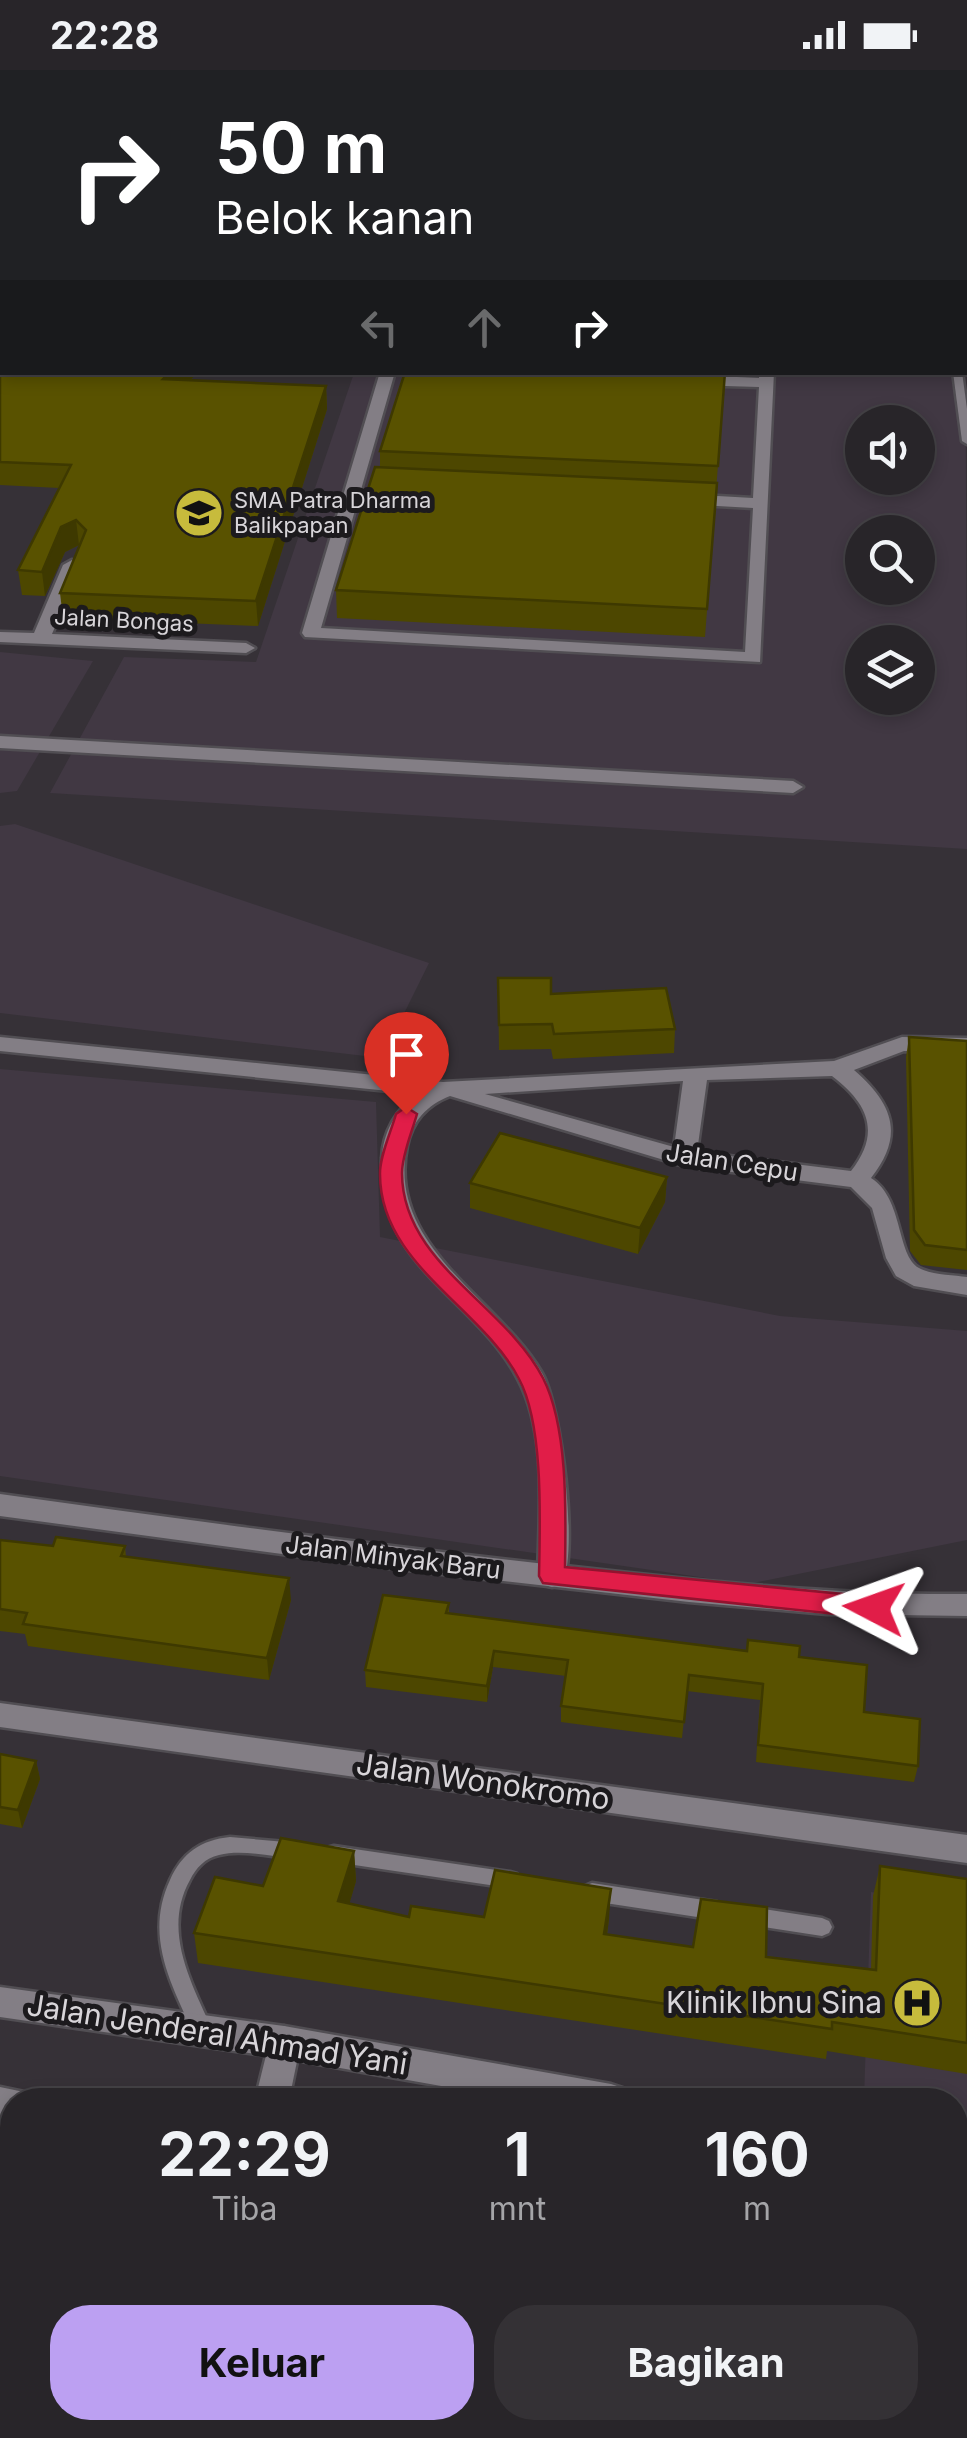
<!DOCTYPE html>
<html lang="id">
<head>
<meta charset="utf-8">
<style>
  body { margin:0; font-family:Inter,sans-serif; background:#343135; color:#f1f3f6; height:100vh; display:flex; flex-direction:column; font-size:38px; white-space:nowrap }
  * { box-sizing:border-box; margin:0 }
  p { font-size:32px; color:#a5a5a8 }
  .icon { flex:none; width:55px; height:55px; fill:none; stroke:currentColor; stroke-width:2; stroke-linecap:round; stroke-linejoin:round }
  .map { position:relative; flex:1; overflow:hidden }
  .panel { position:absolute; left:0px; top:2018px; width:968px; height:352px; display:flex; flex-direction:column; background:#282529; border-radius:40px 40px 0 0; box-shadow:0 5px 15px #0003,0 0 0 2px #444246 }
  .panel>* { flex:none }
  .banner { position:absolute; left:0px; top:0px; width:968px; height:305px; box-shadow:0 5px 15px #0003,0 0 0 2px #444246; background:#202124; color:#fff; overflow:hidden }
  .buttons { position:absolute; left:845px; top:335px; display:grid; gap:20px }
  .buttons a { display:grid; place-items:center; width:90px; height:90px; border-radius:50%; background:#282529; box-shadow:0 5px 15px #0003,0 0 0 2px #444246; font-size:50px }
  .pin { position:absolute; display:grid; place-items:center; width:85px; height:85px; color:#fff; margin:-102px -42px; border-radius:50% 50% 50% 0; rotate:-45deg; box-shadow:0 0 10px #0007 }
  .pin .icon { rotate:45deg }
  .me { position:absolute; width:110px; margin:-55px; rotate:274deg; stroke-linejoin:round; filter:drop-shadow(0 0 8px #0008) }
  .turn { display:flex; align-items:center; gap:35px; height:210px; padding:0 50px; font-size:45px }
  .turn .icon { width:130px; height:130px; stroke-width:2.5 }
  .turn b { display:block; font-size:70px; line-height:85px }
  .lanes { display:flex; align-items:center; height:95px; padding:0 50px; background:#0003; justify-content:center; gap:50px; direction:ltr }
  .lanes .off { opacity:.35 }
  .eta { display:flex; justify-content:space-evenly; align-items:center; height:170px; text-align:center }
  .eta b { font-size:60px; font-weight:700; line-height:70px }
  .button { display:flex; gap:20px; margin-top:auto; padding:20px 50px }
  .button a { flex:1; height:115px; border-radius:40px; background:#bca0f2; color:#111; font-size:40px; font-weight:700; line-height:115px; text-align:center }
  .button a+a { background:#343135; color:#f1f3f6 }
  .status { display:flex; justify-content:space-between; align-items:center; height:70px; padding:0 50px; background:#282529; direction:ltr }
  .status svg { height:28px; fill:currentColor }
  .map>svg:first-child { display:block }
  .built { fill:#413843; fill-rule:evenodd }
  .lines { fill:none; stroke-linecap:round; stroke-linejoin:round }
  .service-casing { stroke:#514e53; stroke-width:5 }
  .minor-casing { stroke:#514e53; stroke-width:5 }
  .secondary-casing { stroke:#514e53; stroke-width:5 }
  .service { fill:#837e85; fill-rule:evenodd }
  .minor { fill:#837e85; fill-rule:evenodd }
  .secondary { fill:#837e85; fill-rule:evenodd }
  .wall { fill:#4d4700 }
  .shaded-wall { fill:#3e3900 }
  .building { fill:#595200; stroke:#3e3900; stroke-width:2.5 }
  .route { fill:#e11d48; stroke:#92132f; stroke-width:2.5 }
  .labels { text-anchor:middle; stroke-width:10; stroke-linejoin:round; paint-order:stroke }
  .far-poi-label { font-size:22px; fill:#d8d5d9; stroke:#1c1a1d; text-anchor:start }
  .far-street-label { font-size:22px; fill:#d8d5d9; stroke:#1c1a1d }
  .street-label { font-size:25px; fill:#d8d5d9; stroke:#1c1a1d }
  .near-street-label { font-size:30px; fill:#d8d5d9; stroke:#1c1a1d }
  .near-poi-label { font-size:30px; fill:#d8d5d9; stroke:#1c1a1d; text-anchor:end }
</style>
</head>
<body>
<div class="status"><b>22:28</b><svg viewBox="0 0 49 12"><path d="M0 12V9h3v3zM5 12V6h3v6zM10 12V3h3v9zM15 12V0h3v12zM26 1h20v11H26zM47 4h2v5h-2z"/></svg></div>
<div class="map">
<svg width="967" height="2368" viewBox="0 0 967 2368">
  <rect width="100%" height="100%" fill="#363137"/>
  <g class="built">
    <path d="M52,0h915v24l-2,-22z"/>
    <path d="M965,58l2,721 -917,-56 74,-136 132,5 98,-289 611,-1zM862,352h56v56h-56zM862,462h56v56h-56zM862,572h56v56h-56z"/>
    <path d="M0,582l93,9 -76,130 -17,2z"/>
    <path d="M15,754l414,139 -47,95 -382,-45v-187z"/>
    <path d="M0,999l376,33 4,135 400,79 187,15v209l-219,44 -748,-108z"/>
    <path d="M871,1822l96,15v217l-12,-3v-21l-91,-2z"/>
  </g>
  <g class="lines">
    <g class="service-casing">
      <g id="service">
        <rect x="839" y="0" width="6" height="2"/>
        <path d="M879,0h56l3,2h-45z"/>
        <path d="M953,302h9l5,37v35l-5,-3z"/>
        <path d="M230,1767l67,6 7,2 3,6 -3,6 -7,2c-25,-2 -54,-10 -78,-4 -14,3 -23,13 -29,25 -28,50 1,102 22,149l-3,7 -7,2 -7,-2c-24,-52 -51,-100 -25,-156 12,-27 31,-40 60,-43z"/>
        <path d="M334,1776l176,26 7,2 3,6 -3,6 -7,2 -176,-26 -7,-2 -3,-6 3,-6z"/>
        <path d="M592,1813l125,19 7,3 3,6 -3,6 -7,3 -125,-19 -7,-3 -3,-6 3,-6z"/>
        <path d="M750,1837l72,11 7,3 3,6 -3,6 -7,3 -72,-11 -7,-3 -3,-6 3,-6z"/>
      </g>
    </g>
    <g class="minor-casing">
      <g id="minor">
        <rect x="0" y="5" width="2" height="6"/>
        <rect x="965" y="50" width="2" height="8"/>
        <path d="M380,302h15l-74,256 424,24 8,-144 -71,-4 -8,-5 8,-5 71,4 6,-111 -67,-2 -8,-5 8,-5 67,3v-6h15l-14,290 -455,-25 -3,-4z"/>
        <path d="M72,490l9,5 -29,69 194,9 9,5 -9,5 -246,-11v-10l34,1 29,-68z"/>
        <path d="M0,666l793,45 10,6 -10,6 -793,-45z"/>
        <path d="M0,967l443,45 391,-21 68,-24 65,1v14l-63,-1 -50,19c39,34 51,65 17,108 33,21 25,77 48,90 13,7 34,7 48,9v18l-53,-9 -18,-10 -10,-18 -14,-50 -21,-21 -167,-21 -234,-70c-23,9 -38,25 -43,50 -21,101 91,152 135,227 19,33 37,179 20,211l-10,3 -10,-3 -4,-8c1,-61 10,-141 -20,-197 -43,-82 -143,-113 -136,-221 1,-26 14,-49 36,-64l-418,-43zM832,1006c37,28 49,57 19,95l-154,-19 10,-72zM683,1011l-9,66 -189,-53z"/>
        <path d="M0,1633l967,132v28l-967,-136z"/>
        <path d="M284,1956l12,5 5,11 -12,58h-34l17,-69z"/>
        <path d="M181,2358h38l-2,10h-38z"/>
      </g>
    </g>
    <g class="secondary-casing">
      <g id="secondary">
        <path d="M0,1424c188,26 377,52 565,72 134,15 267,29 402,28v22l-140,-2 -138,-12 -317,-36 -372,-50z"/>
        <path d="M0,1917l284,39 327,58 12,4 5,12h-108l-236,-42 -284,-41z"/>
        <path d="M0,2017l24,5 4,8h-16v20l-12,-1z"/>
        <path d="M955,2082l12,3v34l-12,-3z"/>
        <path d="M955,2201l12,2v36l-12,-2z"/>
      </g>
    </g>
    <use href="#service" class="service"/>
    <use href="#minor" class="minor"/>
    <use href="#secondary" class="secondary"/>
  </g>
  <g class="wall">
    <rect x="0" y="14" width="2" height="193"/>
    <path d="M0,292l2,10h197l-9,8 136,6 1,23 -69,217 -195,-8 -3,-25 19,-48 -14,7 -20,44 -23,-1 -4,-25 41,-82 -59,-3z"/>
    <path d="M725,302l-20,265 -368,-19 -1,-28 44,-123v-16z"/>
    <path d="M498,908l177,51 -1,24 -121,6 -2,-10 -52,1z"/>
    <path d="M909,967l58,4v229l-46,-5 -11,-14 -4,-194z"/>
    <path d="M667,1107l-2,25 -27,52 -168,-46v-25z"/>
    <path d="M0,1470l53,6h72l1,11 165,43 -22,80 -241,-34 -3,-12 -25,-3z"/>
    <path d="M449,1533v11l350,43 65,55 54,54 -4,16 -158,-20 4,-62 -73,-9 -5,47 -121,-16v-16l5,-30 -73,-9 -6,35 -121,-15 -1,-17z"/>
    <path d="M0,1684l36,7 4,18 -18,49 -22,-4z"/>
    <path d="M354,1781l2,30 -7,23 60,13 200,2 -2,16 86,12 178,22 2,-73 7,-30 87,13v195l-140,-23 -1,8 -628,-96 -4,-30 69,-47z"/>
    <path d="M325,2358h140l-10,10h-63l-8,-10 -11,10h-39z"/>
  </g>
  <g class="shaded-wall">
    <path d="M2,21v21l-2,3v-21z"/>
    <path d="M170,302h29l-34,30 -2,-23z"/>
    <path d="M326,316l1,23 -69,217 -2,-25z"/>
    <path d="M76,450l3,25 -14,7 -20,44 -3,-24 19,-45z"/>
    <path d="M667,1107l-2,25 -27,52 2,-26z"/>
    <path d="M289,1508l2,22 -22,80 -2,-22z"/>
    <path d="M494,1581l-1,16 -6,35v-16z"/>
    <path d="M36,1691l4,18 -18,49 -4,-18z"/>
    <path d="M354,1781l2,30 -15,51 -3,-31z"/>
    <path d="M611,1819l-2,30 -6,45 1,-30z"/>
    <path d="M368,2358h16l-11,10h-16z"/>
    <path d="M450,2358h15l-10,10h-16z"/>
  </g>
  <g class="building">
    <path d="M0,39h2v29l-2,-2z"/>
    <path d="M2,78v109h-2v-51h2v-10h-2v-45l2,1z"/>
    <path d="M0,292h2v10h168l-7,7 163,7 -70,215 -196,-8 26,-63 -10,-10 -15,7 -19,45 -24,-2 53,-105 -71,-3z"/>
    <path d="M405,302h320l-7,94 -338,-15z"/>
    <path d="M375,397l342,16 -10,126 -371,-19z"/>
    <path d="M498,908h53v16l115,-6 9,41 -121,5 -2,-10 -53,1z"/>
    <path d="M909,967l58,4v209l-42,-5 -11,-15z"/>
    <path d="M500,1063l167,44 -27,51 -170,-45z"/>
    <path d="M56,1467l69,9 -4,10 168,22 -22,80 -244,-34 4,-11 -27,-4v-69l53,6z"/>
    <path d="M383,1525l66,8 -3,10 301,38 1,-11 52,6 -1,11 68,8 -3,47 56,7 -2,47 -160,-21 5,-61 -74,-9 -5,47 -123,-16 7,-46 -74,-9 -7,35 -122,-16z"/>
    <path d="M0,1684l36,7 -18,49 -18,-3z"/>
    <path d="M281,1768l73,13 -16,50 71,16 2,-11 73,11 11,-47 116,19 -7,45 89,13 8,-48 66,8 -1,50 110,13 4,-104 87,13v164l-135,-21v7l-638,-96 21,-56 48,9z"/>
    <path d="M955,2339l12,2v27h-278l2,-10h264z"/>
    <path d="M336,2358h32l-11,10h-12z"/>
    <path d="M395,2358h55l-11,10h-35z"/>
  </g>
  <path class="route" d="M406,1037l11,7c-5,18 -15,41 -15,59 0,90 104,132 141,205 25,49 23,134 22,189l309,30 10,3 4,8 -4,7 -10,3 -331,-35 -4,-7c1,-53 5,-151 -20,-197 -37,-72 -140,-115 -139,-206 0,-18 11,-41 16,-59z"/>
  <defs>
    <g id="school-disc" transform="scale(2.5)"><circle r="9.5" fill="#c7bb3c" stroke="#1c1a1d"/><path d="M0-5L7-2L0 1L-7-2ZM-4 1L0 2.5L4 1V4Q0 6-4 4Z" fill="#111"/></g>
    <g id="hospital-disc" transform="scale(2.5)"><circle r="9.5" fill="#c7bb3c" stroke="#1c1a1d"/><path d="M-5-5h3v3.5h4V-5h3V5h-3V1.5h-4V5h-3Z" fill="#111"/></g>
  </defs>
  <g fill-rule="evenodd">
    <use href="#school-disc" x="199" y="443"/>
    <use href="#hospital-disc" x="917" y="1933"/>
  </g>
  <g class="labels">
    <g class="far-poi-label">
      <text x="234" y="438">SMA Patra Dharma<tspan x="234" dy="25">Balikpapan</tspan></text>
    </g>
    <g class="far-street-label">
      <text transform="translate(124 550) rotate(3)" y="8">Jalan Bongas</text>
    </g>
    <g class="street-label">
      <text transform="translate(732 1092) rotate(9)" y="9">Jalan Cepu</text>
      <text transform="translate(393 1487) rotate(7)" y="9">Jalan Minyak Baru</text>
    </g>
    <g class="near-street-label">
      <text transform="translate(483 1712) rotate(8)" y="10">Jalan Wonokromo</text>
      <text transform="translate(217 1965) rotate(9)" y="10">Jalan Jenderal Ahmad Yani</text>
    </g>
    <g class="near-poi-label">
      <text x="882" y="1943">Klinik Ibnu Sina</text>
    </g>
  </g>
</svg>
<div class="buttons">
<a><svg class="icon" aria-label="sound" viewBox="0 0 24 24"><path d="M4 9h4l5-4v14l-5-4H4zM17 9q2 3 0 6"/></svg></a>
<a><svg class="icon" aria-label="search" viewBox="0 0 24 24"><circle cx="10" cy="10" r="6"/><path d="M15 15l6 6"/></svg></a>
<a><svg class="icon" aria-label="layers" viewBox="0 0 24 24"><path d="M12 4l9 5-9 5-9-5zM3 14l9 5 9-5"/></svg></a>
</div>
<div class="pin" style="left:406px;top:1044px;background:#d93025"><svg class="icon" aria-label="arrive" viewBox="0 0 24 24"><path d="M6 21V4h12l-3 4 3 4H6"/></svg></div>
<svg class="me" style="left:874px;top:1538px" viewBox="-20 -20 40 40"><path d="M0-17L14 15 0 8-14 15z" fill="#e11d48" stroke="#fff" stroke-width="4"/></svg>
<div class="banner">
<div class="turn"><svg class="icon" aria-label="right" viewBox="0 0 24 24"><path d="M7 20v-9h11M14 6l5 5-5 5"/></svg><div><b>50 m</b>Belok kanan</div></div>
<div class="lanes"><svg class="icon off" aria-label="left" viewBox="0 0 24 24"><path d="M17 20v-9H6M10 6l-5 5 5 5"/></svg><svg class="icon off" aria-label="ahead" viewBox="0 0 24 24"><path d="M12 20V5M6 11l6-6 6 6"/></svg><svg class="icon" aria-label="right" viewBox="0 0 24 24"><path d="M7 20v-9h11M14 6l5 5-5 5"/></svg></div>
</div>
<section class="panel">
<div class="eta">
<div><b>22:29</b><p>Tiba</p></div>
<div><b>1</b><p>mnt</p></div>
<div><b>160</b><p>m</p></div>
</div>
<div class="button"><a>Keluar</a><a>Bagikan</a></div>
</section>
</div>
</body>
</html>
